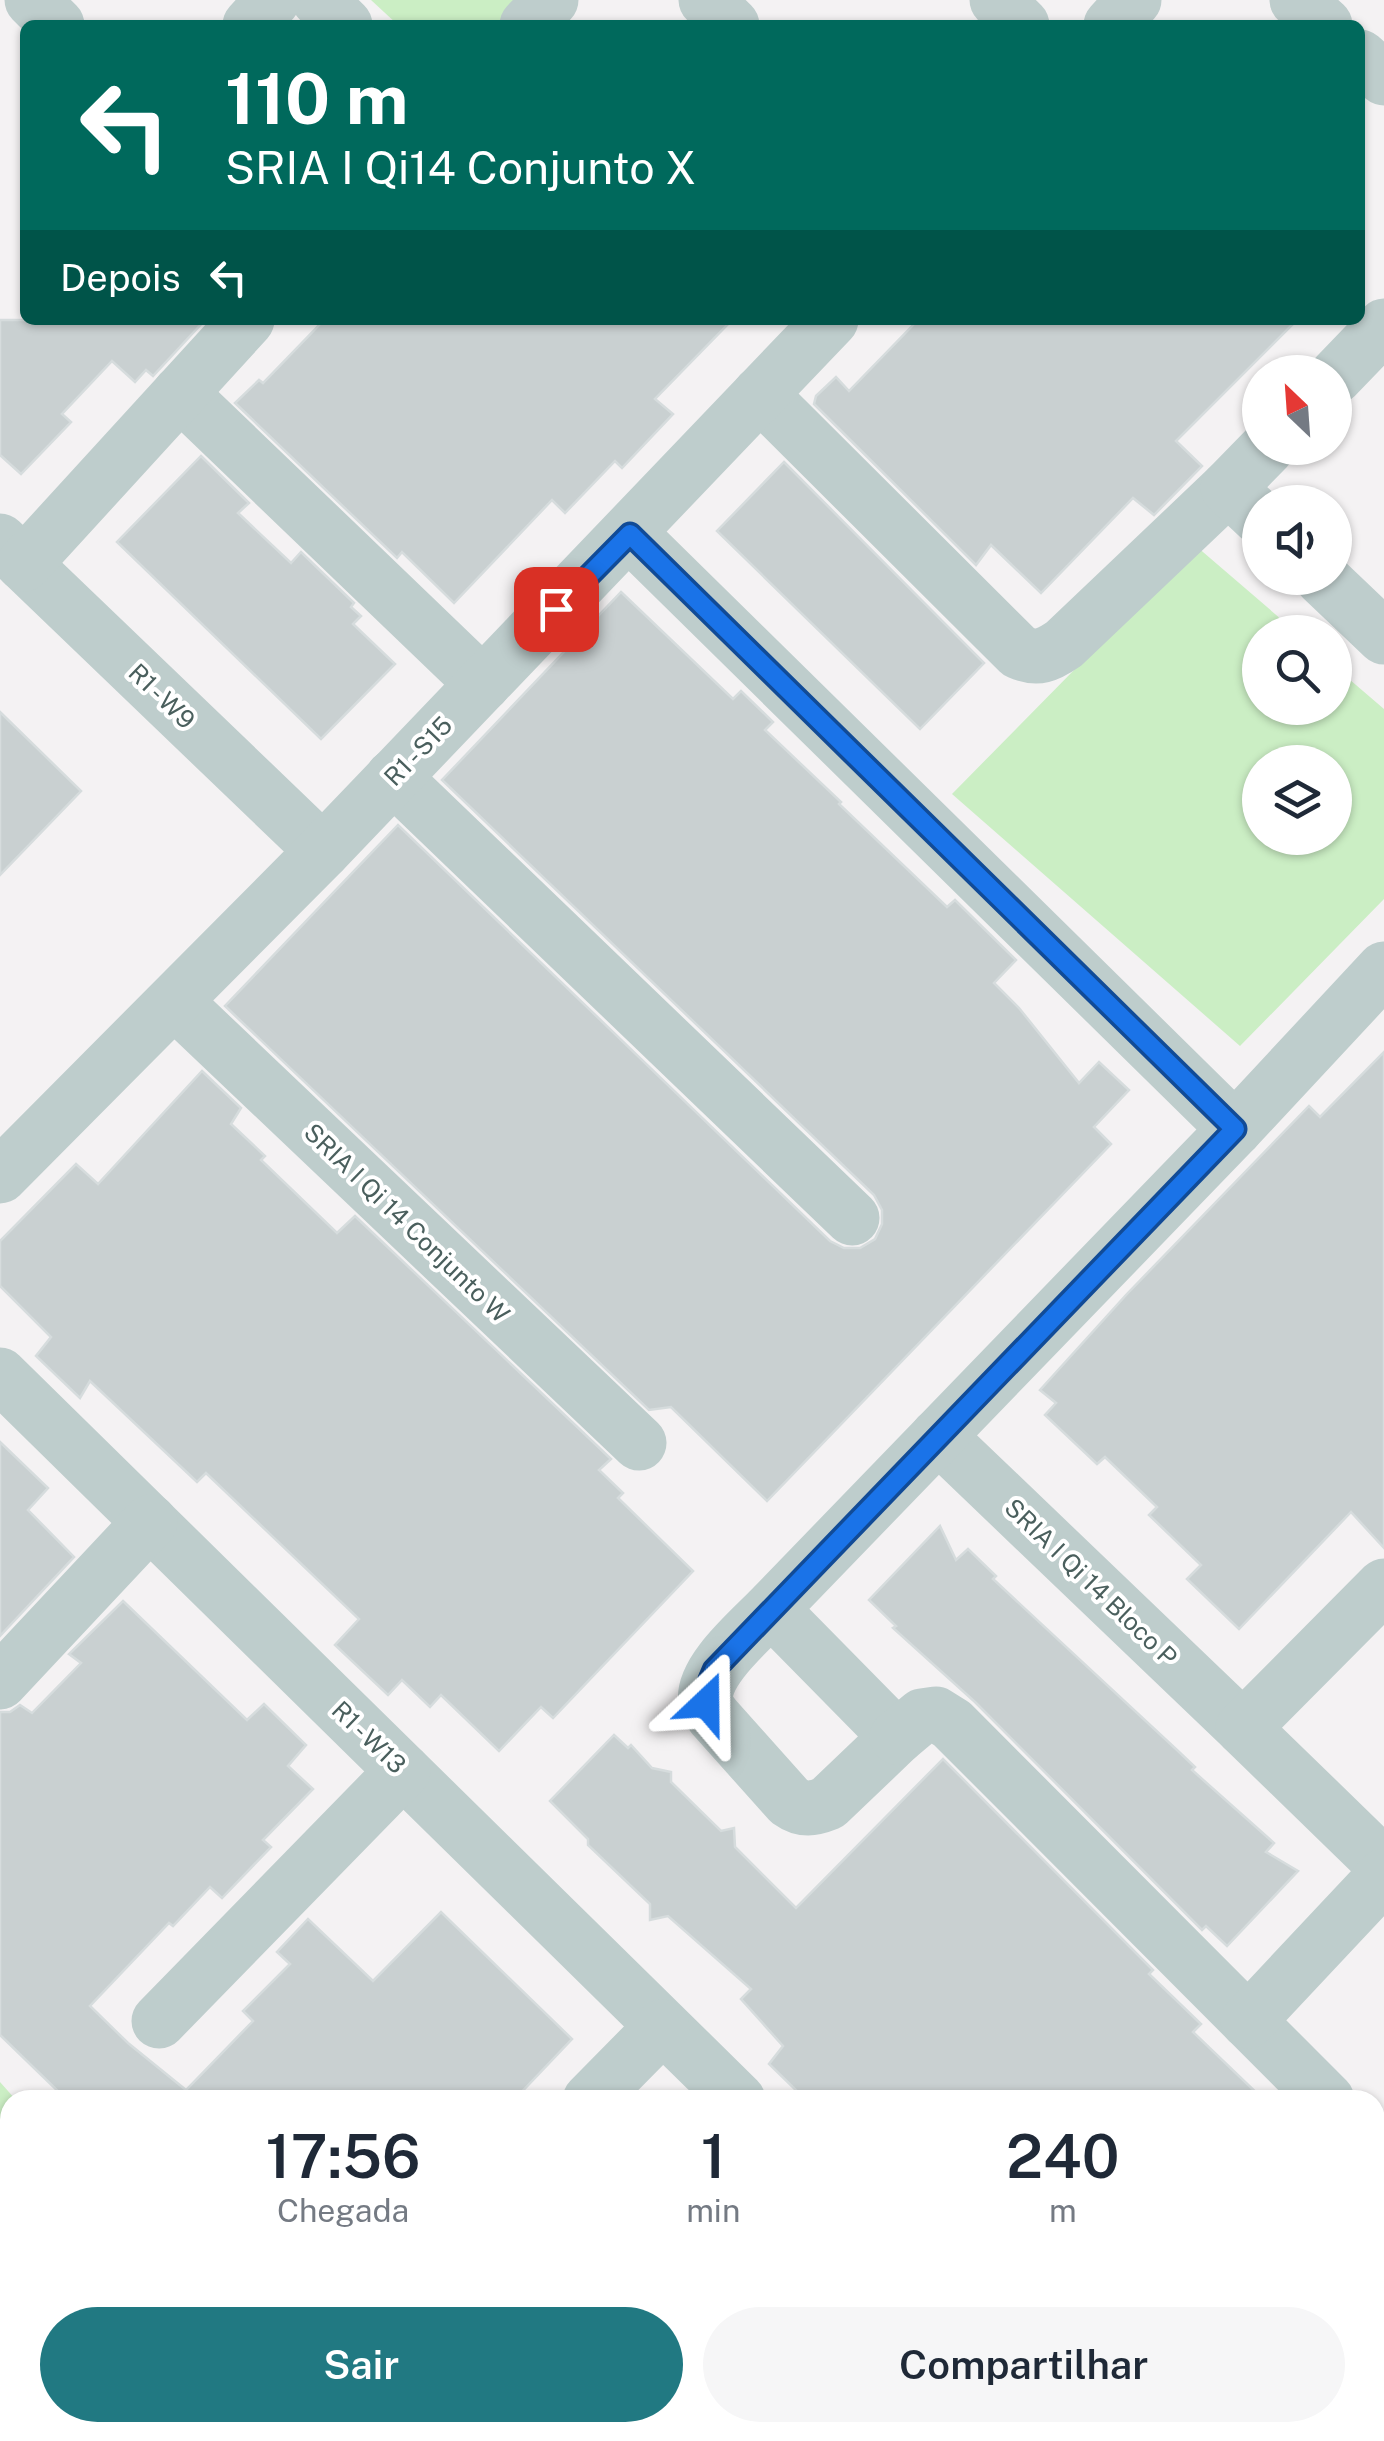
<!DOCTYPE html>
<html lang="pt">
<head>
<meta charset="utf-8">
<style>
  body { margin:0; font-family:"Public Sans",sans-serif; background:#f6f6f7; color:#1f2937; height:100vh; display:flex; flex-direction:column; font-size:38px; white-space:nowrap }
  * { box-sizing:border-box; margin:0 }
  p { font-size:32px; color:#747a83 }
  .icon { flex:none; width:55px; height:55px; fill:none; stroke:currentColor; stroke-width:2; stroke-linecap:round; stroke-linejoin:round }
  .map { position:relative; flex:1; overflow:hidden }
  .side { position:absolute; left:0px; top:2090px; width:1385px; height:352px; display:flex; flex-direction:column; background:#fff; border-radius:30px 30px 0 0; box-shadow:0 2px 8px #0004 }
  .side>* { flex:none }
  .hud { position:absolute; left:20px; top:20px; width:1345px; height:305px; border-radius:15px; box-shadow:0 2px 8px #0004; background:#00695c; color:#fff; overflow:hidden }
  .needle { width:65px; rotate:335deg }
  .buttons { position:absolute; left:1242px; top:355px; display:grid; gap:20px }
  .buttons a { display:grid; place-items:center; width:110px; height:110px; border-radius:50%; background:#fff; box-shadow:0 2px 8px #0004; font-size:50px }
  .pin { position:absolute; display:grid; place-items:center; width:85px; height:85px; color:#fff; margin:-42px; border-radius:20px; box-shadow:0 5px 15px #0006 }
  .me { position:absolute; width:110px; margin:-55px; rotate:23deg; stroke-linejoin:round; filter:drop-shadow(0 0 8px #0008) }
  .turn { display:flex; align-items:center; gap:35px; height:210px; padding:0 40px; font-size:45px }
  .turn .icon { width:130px; height:130px; stroke-width:2.5 }
  .turn b { display:block; font-size:70px; line-height:85px }
  .then { display:flex; align-items:center; height:95px; padding:0 40px; background:#0003; gap:20px; font-size:38px }
  .eta { display:flex; justify-content:space-evenly; align-items:center; height:170px; text-align:center }
  .eta b { font-size:60px; font-weight:600; line-height:70px }
  .action { display:flex; gap:20px; margin-top:auto; padding:20px 40px }
  .action a { flex:1; height:115px; border-radius:60px; background:#217982; color:#fff; font-size:40px; font-weight:600; line-height:115px; text-align:center }
  .action a+a { background:#f6f6f7; color:#1f2937 }
  .map>svg:first-child { display:block }
  .green { fill:#cbeec4; fill-rule:evenodd }
  .building { fill:#c9d0d1; stroke:#d6dcdd; stroke-width:2.5 }
  .lines { fill:none; stroke-linecap:round; stroke-linejoin:round }
  .minor { stroke:#becdcc; stroke-width:55 }
  .route-casing { stroke:#114b97; stroke-width:25 }
  .route { stroke:#1a73e8; stroke-width:18 }
  .labels { text-anchor:middle; stroke-width:8; stroke-linejoin:round; paint-order:stroke }
  .street-label { font-size:25px; fill:#4a5f5d; stroke:#fff }
</style>
</head>
<body>
<div class="map">
<svg width="1384" height="2441" viewBox="0 0 1384 2441">
  <rect width="100%" height="100%" fill="#f4f2f3"/>
  <g class="green">
    <path d="M371,0h157l-24,25h-106z"/>
    <path d="M1196,546l100,86h-36v76h75v-41l49,42v190l-144,147 -288,-252zM1260,762h75v76h-75z"/>
    <path d="M0,2082l16,18h-6v332h318l9,9h-337z"/>
  </g>
  <g class="building">
    <path d="M0,320h205l-52,56 -7,-6 -11,12 -23,-21 -50,53 9,8 -50,52 -21,-19z"/>
    <path d="M324,320h408l-77,79 18,15 -51,54 -7,-7 -50,52 -13,-13 -98,103 -52,-51 -5,6 -162,-155 24,-23 4,3z"/>
    <path d="M918,320h379l-121,121 26,25 -48,49 -21,-17 -92,95 -50,-48 -15,20 -162,-161 2,-8 20,-19 13,14z"/>
    <path d="M201,456l48,47 -11,10 53,50 10,-11 53,51 -3,4 10,9 -8,8 42,40 -74,75 -204,-197z"/>
    <path d="M784,462l200,201 -64,66 -203,-198z"/>
    <path d="M621,592l112,107 8,-8 32,31 -8,8 76,72 -2,2 108,103 8,-7 61,60 -22,23 25,25 60,75 20,-21 30,28 -35,37 17,17 -344,357 -96,-94 -22,3 -424,-404 173,-181 432,416 14,7h16l15,-9 7,-15v-14l-8,-15 -432,-415z"/>
    <path d="M0,712l81,79 -81,84z"/>
    <path d="M1384,1052v496l-33,-36 -112,117 -52,-50 14,-14 -52,-50 8,-8 -52,-50 -8,7 -52,-49 11,-12 -16,-13 86,-95 183,-189 11,11z"/>
    <path d="M202,1071l39,37 -10,16 34,32 -4,4 76,73 18,-17 256,243 -12,11 24,23 -5,5 75,73 -140,147 -12,-11 -42,44 -58,-56 -11,12 -28,-27 -14,15 -53,-50 24,-26 -153,-146 -9,9 -107,-101 -10,17 -44,-42 15,-19 -51,-51v-45l76,-77 22,20z"/>
    <path d="M0,1442l48,46 -20,22 46,47 -74,79z"/>
    <path d="M940,1526l16,34 12,-11 28,27 -3,3 184,171 18,17 -3,3 82,73 -8,9 32,19 -71,75 -21,-20 -4,4 -227,-228 -82,-74 3,-2 -27,-26z"/>
    <path d="M123,1601l124,119 17,-16 42,41 -18,21 25,23 -50,51 8,7 -49,51 -12,-11 -37,39 -4,-3 -79,83 38,37 58,47 67,-69 -10,-10 47,-47 -13,-12 31,-33 65,62 68,-69 131,127 -58,61h-447l-67,-65v-323h10l10,-7 12,8 49,-50 -12,-9z"/>
    <path d="M614,1735l14,13 3,-3 21,23 19,4v10l50,49 13,-3 1,19 61,61 147,-149 210,211 -4,4 52,50 -8,8 71,68h-458l-37,-36 14,-18 -42,-47 10,-10 -83,-73 -18,4v-16l-62,-59v-6l-38,-38z"/>
  </g>
  <g class="lines">
    <g class="minor">
      <path d="M32,0l25,25"/>
      <path d="M319,0l26,25"/>
      <path d="M706,0l26,25"/>
      <path d="M997,0l25,25"/>
      <path d="M1297,0l28,25"/>
      <path d="M250,25l23,-25"/>
      <path d="M527,25l24,-25"/>
      <path d="M1111,25l23,-25"/>
      <path d="M1360,57l24,21"/>
      <path d="M1335,377l49,-51"/>
      <path d="M180,393l303,291"/>
      <path d="M760,394l259,258c19,8 29,3 45,-8l164,-156"/>
      <path d="M1260,518l-32,-30 39,-40"/>
      <path d="M630,534l605,595"/>
      <path d="M0,541l323,310"/>
      <path d="M24,564l223,-244"/>
      <path d="M1322,578l62,59"/>
      <path d="M393,777l459,441"/>
      <path d="M175,1002l464,441"/>
      <path d="M0,1176l323,-325 508,-531"/>
      <path d="M0,1375l738,725"/>
      <path d="M938,1436l305,292"/>
      <path d="M1384,1586l-141,142 141,137"/>
      <path d="M771,1609l126,128 -69,66c-15,6 -25,8 -39,-2l-75,-84c-3,-4 -7,-9 -8,-14 -7,-30 46,-74 65,-94l464,-480 149,-160"/>
      <path d="M0,1682l150,-160"/>
      <path d="M897,1737l25,-21 14,-2 16,10 375,376"/>
      <path d="M159,2021l244,-250"/>
      <path d="M1248,2021l136,-145"/>
      <path d="M590,2100l72,-73"/>
      <path d="M1375,2148l9,9"/>
      <path d="M1375,2236l9,-10"/>
      <path d="M1375,2384l9,9"/>
      <path d="M1083,2432l9,9"/>
      <path d="M742,2441l8,-9"/>
      <path d="M1176,2441l9,-9"/>
    </g>
  </g>
  <g class="lines">
    <g class="route-casing">
      <path id="route" d="M556,609l74,-75 605,595 -521,541 -8,19v14"/>
    </g>
    <use href="#route" class="route"/>
  </g>
  <g class="labels">
    <g class="street-label">
      <text transform="translate(162 696) rotate(44)" y="9">R1 - W9</text>
      <text transform="translate(418 751) rotate(-46)" y="9">R1 - S15</text>
      <text transform="translate(407 1223) rotate(44)" y="9">SRIA I Qi 14 Conjunto W</text>
      <text transform="translate(1091 1582) rotate(44)" y="9">SRIA I Qi 14 Bloco P</text>
      <text transform="translate(369 1737) rotate(44)" y="9">R1 - W13</text>
    </g>
  </g>
</svg>
<div class="buttons">
<a><svg class="needle" viewBox="-14 -14 28 28"><path d="M0-13l5 13h-10z" fill="#e53935"/><path d="M0 13l5-13h-10z" fill="#747a83"/></svg></a>
<a><svg class="icon" aria-label="sound" viewBox="0 0 24 24"><path d="M4 9h4l5-4v14l-5-4H4zM17 9q2 3 0 6"/></svg></a>
<a><svg class="icon" aria-label="search" viewBox="0 0 24 24"><circle cx="10" cy="10" r="6"/><path d="M15 15l6 6"/></svg></a>
<a><svg class="icon" aria-label="layers" viewBox="0 0 24 24"><path d="M12 4l9 5-9 5-9-5zM3 14l9 5 9-5"/></svg></a>
</div>
<div class="pin" style="left:556px;top:609px;background:#d93025"><svg class="icon" aria-label="arrive" viewBox="0 0 24 24"><path d="M6 21V4h12l-3 4 3 4H6"/></svg></div>
<svg class="me" style="left:706px;top:1703px" viewBox="-20 -20 40 40"><path d="M0-17L14 15 0 8-14 15z" fill="#1a73e8" stroke="#fff" stroke-width="4"/></svg>
<div class="hud">
<div class="turn"><svg class="icon" aria-label="left" viewBox="0 0 24 24"><path d="M17 20v-9H6M10 6l-5 5 5 5"/></svg><div><b>110 m</b>SRIA I Qi14 Conjunto X</div></div>
<div class="then">Depois<svg class="icon" aria-label="left" viewBox="0 0 24 24"><path d="M17 20v-9H6M10 6l-5 5 5 5"/></svg></div>
</div>
<section class="side">
<div class="eta">
<div><b>17:56</b><p>Chegada</p></div>
<div><b>1</b><p>min</p></div>
<div><b>240</b><p>m</p></div>
</div>
<div class="action"><a>Sair</a><a>Compartilhar</a></div>
</section>
</div>
</body>
</html>
